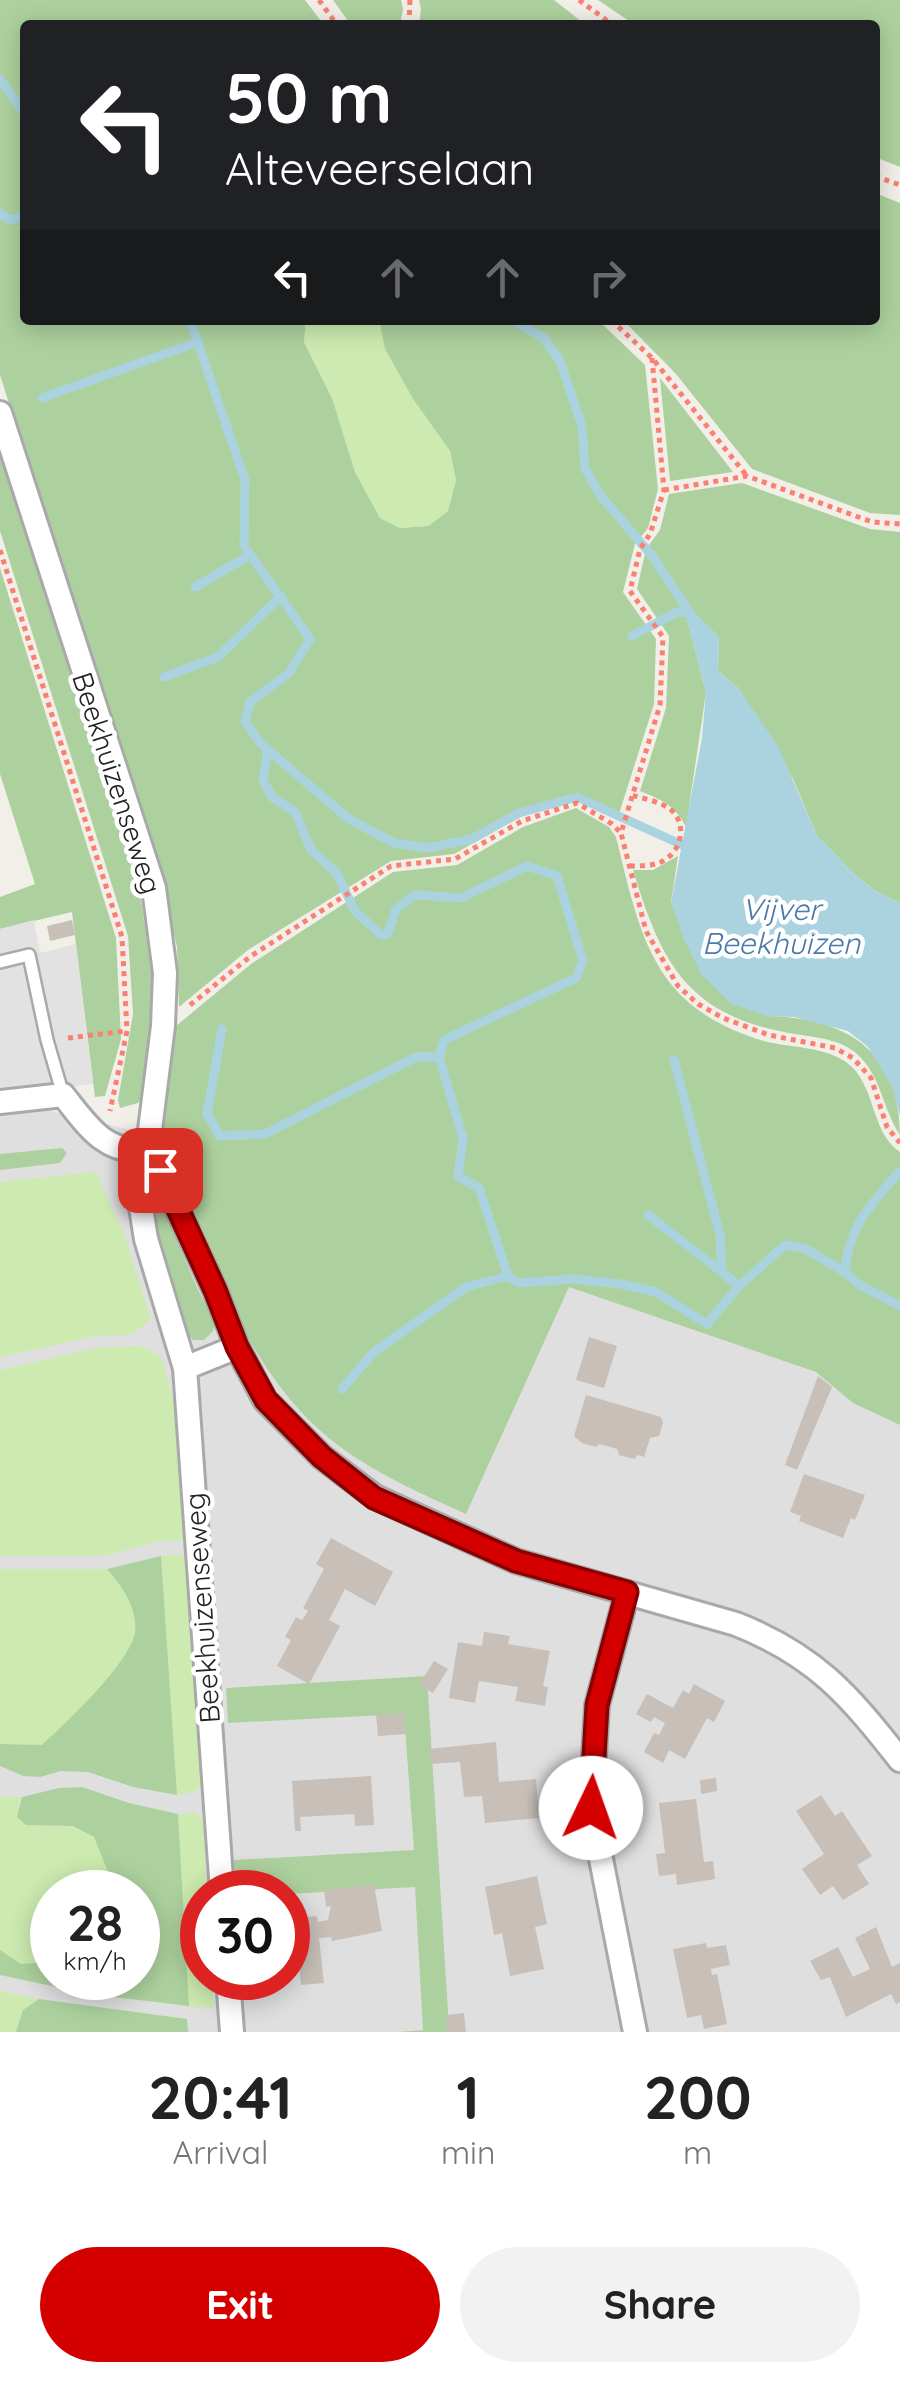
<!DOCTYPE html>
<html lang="en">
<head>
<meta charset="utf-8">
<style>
  body { margin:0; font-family:Quicksand,sans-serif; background:#f2f2f2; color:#222; height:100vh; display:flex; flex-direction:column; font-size:38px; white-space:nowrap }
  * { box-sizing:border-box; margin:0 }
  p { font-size:32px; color:#767676 }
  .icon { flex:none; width:55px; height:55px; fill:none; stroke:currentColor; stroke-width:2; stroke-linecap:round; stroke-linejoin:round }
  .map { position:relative; height:2032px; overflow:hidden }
  .panel { display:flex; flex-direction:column; background:#fff; flex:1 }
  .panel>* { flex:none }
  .guide { position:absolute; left:20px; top:20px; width:860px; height:305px; border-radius:10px; box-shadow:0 5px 25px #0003; background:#202124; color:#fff; overflow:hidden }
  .speed { position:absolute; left:30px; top:1870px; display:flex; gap:20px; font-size:50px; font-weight:700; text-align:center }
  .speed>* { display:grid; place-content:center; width:130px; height:130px; border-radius:50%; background:#fff; box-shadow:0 5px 25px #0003; line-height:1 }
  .speed small { font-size:25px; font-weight:400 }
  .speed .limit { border:15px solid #d22; background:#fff; color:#111 }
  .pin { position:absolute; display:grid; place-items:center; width:85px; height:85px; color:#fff; margin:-42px; border-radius:20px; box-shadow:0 5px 15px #0006 }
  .me { position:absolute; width:110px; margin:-55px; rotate:3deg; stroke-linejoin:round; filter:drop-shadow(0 0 8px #0008) }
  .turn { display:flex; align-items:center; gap:35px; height:210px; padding:0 40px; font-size:45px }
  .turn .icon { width:130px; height:130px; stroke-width:2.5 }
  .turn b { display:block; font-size:70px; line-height:85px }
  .lanes { display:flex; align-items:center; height:95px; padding:0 40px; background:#0003; justify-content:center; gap:50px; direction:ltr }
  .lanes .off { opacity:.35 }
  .eta { display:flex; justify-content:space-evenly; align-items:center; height:170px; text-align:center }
  .eta b { font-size:60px; font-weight:700; line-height:70px }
  .cta { display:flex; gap:20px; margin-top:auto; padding:20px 40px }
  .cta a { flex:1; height:115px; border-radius:60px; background:#d40000; color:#fff; font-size:40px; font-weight:700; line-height:115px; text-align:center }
  .cta a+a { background:#f2f2f2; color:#222 }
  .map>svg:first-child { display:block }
  .residential { fill:#e0dfdf; fill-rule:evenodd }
  .grass { fill:#cdebb0 }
  .forest { fill:#add19e }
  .parking { fill:#e2e2e2 }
  .water { fill:#aad3df }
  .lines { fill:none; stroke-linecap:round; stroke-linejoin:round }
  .stream { stroke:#aad3df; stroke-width:9 }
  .building { fill:#c7bfb8 }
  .lane-casing { stroke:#a9a9a9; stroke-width:16 }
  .street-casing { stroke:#a9a9a9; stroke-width:28 }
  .path { stroke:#fa8072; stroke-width:5; stroke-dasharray:5 5; stroke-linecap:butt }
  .lane { stroke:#fff; stroke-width:11 }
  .street { stroke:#fff; stroke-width:22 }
  .route-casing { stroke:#8a0000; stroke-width:25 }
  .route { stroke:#d40000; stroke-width:18 }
  .labels { text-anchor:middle; stroke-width:9; stroke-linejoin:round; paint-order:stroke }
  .street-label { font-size:28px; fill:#222; stroke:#fff }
  .water-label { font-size:30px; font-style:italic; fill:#4a7aab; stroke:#fff }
</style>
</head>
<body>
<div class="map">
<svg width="900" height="2032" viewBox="0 0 900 2032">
  <rect width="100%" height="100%" fill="#f2efe9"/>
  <path class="residential" d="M38,1108l862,204v720h-900v-919zM52,1892h86v86h-86zM202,1892h86v86h-86z"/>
  <g class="grass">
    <path d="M306,320h73l6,29 28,50 37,52 6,29 -8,31 -20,15 -28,2 -20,-10 -25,-46 -23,-74 -28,-56z"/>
    <path d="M96,1172l29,65 26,82 -13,11 -11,5 -30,1 -97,21v-175z"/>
    <path d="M140,1346l21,10 14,50 12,134 -27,1 -56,15h-104v-186l100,-23z"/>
    <path d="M188,1554l13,231 -7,7 -17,3 -16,-239z"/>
    <path d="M0,1569h107c14,16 31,39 28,63 -4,30 -70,92 -93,113l-42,-1z"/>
    <path d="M0,1797h22l-4,8 8,20 47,1 22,11 21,55h-64v70l-31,2 -21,-14z"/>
    <path d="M194,1812l9,6 4,74h-5v86h10l1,30 -24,-2 -11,-191z"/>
    <path d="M0,1991l39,8 -16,11 -7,22h-16z"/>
  </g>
  <g class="forest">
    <path d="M0,0h305l19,25h-299v295h281l-2,22 28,56 23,74 25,46 20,10 28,-2 20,-15 8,-31 -6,-29 -37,-52 -28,-50 -6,-29h219l47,45 13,124 -10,39 -13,16 -12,48 33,47 -2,65 -37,116 -40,-20 -56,16 -67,38 -63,7 -143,89 -69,57 -2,-60 -15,-63 -162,-509z"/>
    <path d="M333,0h68l2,9 -3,16h-49z"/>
    <path d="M419,0h135l32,25h-167l2,-16z"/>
    <path d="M598,0h302v167l-25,-10v-132h-240z"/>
    <path d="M875,193l25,10v312l-30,-2 -118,-44 -76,-95 -53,-54h252z"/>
    <path d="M660,378l73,94 -63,9z"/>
    <path d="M0,453l140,440 12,81v55l-8,66 -6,8 -18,5 -2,-8 15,-86 -5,-78 -128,-405z"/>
    <path d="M742,483l128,46 30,3v371l-23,-11 -21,-16 -39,-40 -24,-57 -55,-91 -20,-17 1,-34 -36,-34 23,90 -20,134c-11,-22 -24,-27 -46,-36l26,-83 3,-72 -32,-47 9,-40 14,-19 9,-36z"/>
    <path d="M0,568l116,370 5,101 -16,57 -10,1 -23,-185 -72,17v-32l35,-13 -35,-110z"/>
    <path d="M576,808l33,19 7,10c25,101 37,171 148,204 26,7 59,5 82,21 31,22 23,69 54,90v273l-47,-22 -37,-31 -247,-85 -103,227c-42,-19 -85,-38 -123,-65 -94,-68 -129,-185 -174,-287 -16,-43 0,-92 7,-136l75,-62 142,-92 64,-7 66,-38z"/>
    <path d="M678,856l-7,47 96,113c77,1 133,34 133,119 -18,-27 -18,-58 -43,-81 -19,-17 -49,-17 -73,-22 -99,-19 -124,-73 -151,-162h20z"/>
    <path d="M62,1148l5,5 -7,10 -60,7v-16z"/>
    <path d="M153,1199l10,10 35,81 17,31 -2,10 -9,9h-11l-10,-9 -39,-123z"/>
    <path d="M161,1556l16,239 -44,-8 -45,-15 -27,-1 -21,6 -17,-1 -23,-10v-22l42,1c23,-21 89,-83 93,-113 3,-24 -14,-47 -28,-63z"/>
    <path d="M427,1676l22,352 -1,4h-50l25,-2 -8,-143 -127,7 -53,-2 -1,-32 180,-10 -10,-136 -176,9 -2,-35z"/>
    <path d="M82,1787l47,16 49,11 11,192 -100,-12 -89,-19v-25l21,14 31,-2v16h86v-86h-22l-22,-55 -21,-11 -47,-1 -9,-8 5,-20 37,-9z"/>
    <path d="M39,1999l148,20 1,13h-172l7,-22z"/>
  </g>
  <path class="parking" d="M34,920l6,33 36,-9 17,140 -93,10v-165z"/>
  <path class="water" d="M682,600l37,37 -1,34 20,17 40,58 39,90 39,40 21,16 23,11v213l-8,-30 -24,-39 -20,-16 -53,-14 -29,-1 -36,-13 -28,-28 -18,-36 -13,-36 31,-165 4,-45z"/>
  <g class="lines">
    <g class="stream">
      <path d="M0,79l25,35"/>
      <path d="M0,213l10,7 15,-4"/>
      <path d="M190,320l55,160 -1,66 66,93 -21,34 -39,29 -5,19 16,23 88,75 45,24 34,5 44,-9 47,-26 58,-16 112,51"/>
      <path d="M512,320l32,18 16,23 22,65 3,42 15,27 53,62 35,53"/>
      <path d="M42,398l156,-56"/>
      <path d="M195,587l55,-32"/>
      <path d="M632,636l45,-24 13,1"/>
      <path d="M164,677l54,-20 63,-61"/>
      <path d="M268,749l-5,31 9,17 24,16 15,37 25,22 19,39 26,24 7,-1 8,-25 19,-14 46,3 66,-32 30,10 26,85 -7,17 -132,62 -5,17 24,81 -5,38 21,12 29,88 11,7 54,-4 48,5 35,8 51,32 32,-38 46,-41 19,3 41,24"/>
      <path d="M222,1029l-15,85 13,22 45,-2 151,-77h23"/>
      <path d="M674,1060l46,175 2,37 17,14"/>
      <path d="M900,1171c-28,32 -53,57 -55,101l13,12 42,22"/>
      <path d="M648,1215l74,57"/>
      <path d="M342,1389l32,-37 92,-65 42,-11"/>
    </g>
  </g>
  <g class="building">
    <path d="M72,920l3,15 -25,6 -3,-15z"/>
    <path d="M589,1337l28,9 -13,42 -28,-8z"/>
    <path d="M818,1376l14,11 -35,83 -12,-5z"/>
    <path d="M586,1395l75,22 2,6 -4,13 -9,2 -6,19 -6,-2 -4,4 -15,-4 -2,-6 -17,-5 -4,3 -14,-4 -8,-7z"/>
    <path d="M804,1474l61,21 -10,25 -4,-2 -8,20 -44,-17 2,-5 -11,-4z"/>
    <path d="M331,1538l62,34 -18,34 -30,-17 -16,31 11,6 -31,58 -32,-18 14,-26 -6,-3 11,-20 6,3 6,-9 -5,-3 21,-39 -8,-5z"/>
    <path d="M484,1632l26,4 -2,8 42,7 -7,35 5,1 -3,19 -30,-5 3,-14 -39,-6 -4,22 -26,-5 9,-56 24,4z"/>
    <path d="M434,1661l14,8 -15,24 -14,-8z"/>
    <path d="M694,1684l31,17 -11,21 -7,-4 -22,41 -16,-9 -6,13 -19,-11 10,-19 5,2 6,-12 -11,-6 -3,5 -15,-8 11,-20 26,14 10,-18 6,4z"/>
    <path d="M404,1713l2,21 -28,2 -2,-21z"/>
    <path d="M496,1742l3,40 37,-3 3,39 -54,5 -3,-27 -18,1 -4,-35 -29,2 -2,-15z"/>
    <path d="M371,1776l3,49 -19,1 -1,-12 -54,3 1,14h-6l-3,-50z"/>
    <path d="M716,1778l1,13 -16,3 -1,-14z"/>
    <path d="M821,1795l14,21 7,-5 30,45 -15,9 12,19 -26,16 -10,-14 -13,9 -18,-26 22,-15 -28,-43z"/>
    <path d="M696,1799l8,63 9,-1 2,18 -38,6 -1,-11 -17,2 -3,-22 9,-1 -6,-50z"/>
    <path d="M537,1876l10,48 -12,3 9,42 -34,7 -8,-43 -8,2 -9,-48z"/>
    <path d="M374,1885l8,46 -50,10 -1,-4 -12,1 5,45 -23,2 -4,-43h-7l-2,-23 29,-3 1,6 10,-2 3,-14 -5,1 -2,-17z"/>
    <path d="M876,1927l16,40 8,-4v39l-4,2 -5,-10 -45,23 -16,-40 -9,3 -11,-19 28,-14 15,30 17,-8 -15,-31z"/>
    <path d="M706,1943l1,5 19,-3 4,20 -19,4 1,6 5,-1 10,50 -23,5 -3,-14 -14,3 -14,-69z"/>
    <path d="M464,2013l2,19h-19l-1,-17z"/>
  </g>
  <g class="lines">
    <g class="lane-casing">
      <path id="lane" d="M0,962l29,-7 18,85 16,55"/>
    </g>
    <g class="street-casing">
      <g id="street">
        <path d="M0,413l154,475 11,85 -2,53 -15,120"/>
        <path d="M0,1102l63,-7c21,26 44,63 81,52"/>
        <path d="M148,1146l67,144 22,57 28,53 57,57 53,40 141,64 220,63c79,31 113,71 164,136"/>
        <path d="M132,1151l14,88 39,129 37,524"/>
        <path d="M185,1368l52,-21"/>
        <path d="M627,1593l-30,112 -6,103 44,224"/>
        <path d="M228,1978l4,54"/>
      </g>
    </g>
    <g class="path">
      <path d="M319,0l18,25"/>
      <path d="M579,0l34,25"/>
      <path d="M409,25l1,-25"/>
      <path d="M875,176l25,9"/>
      <path d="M611,320l41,38 95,118"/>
      <path d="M652,358l12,132 -14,44 -10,15 -10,42 33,46 -3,68 -39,128 25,98 32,55 20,18 25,14 46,17 66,13 18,10 18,20 16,49 13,16"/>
      <path d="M664,490l83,-14 125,46 28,2"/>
      <path d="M0,550l122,387 5,94 -17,80"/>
      <path d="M630,866c10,0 22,0 31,-4 21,-10 27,-38 9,-53 -11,-8 -26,-10 -38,-14"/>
      <path d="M190,1005l61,-49 140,-90 64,-7 67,-38 55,-18 35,21 9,9"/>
      <path d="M68,1038l58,-7"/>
    </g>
    <use href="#lane" class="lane"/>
    <use href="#street" class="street"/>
  </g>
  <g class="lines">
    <g class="route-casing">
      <path id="route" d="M160,1170l55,120 22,57 29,53 56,57 52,41 142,63 111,31 -30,113 -6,103"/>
    </g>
    <use href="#route" class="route"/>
  </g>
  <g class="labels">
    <g class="street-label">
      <text transform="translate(117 783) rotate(72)" y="10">Beekhuizenseweg</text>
      <text transform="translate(202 1608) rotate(-94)" y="10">Beekhuizenseweg</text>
    </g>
    <g class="water-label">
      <text x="781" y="920">Vijver<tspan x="781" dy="34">Beekhuizen</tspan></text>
    </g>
  </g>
</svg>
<div class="speed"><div>28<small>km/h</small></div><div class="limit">30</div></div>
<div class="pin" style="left:160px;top:1170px;background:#d93025"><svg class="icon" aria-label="arrive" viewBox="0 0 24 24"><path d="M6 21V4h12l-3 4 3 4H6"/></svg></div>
<svg class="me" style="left:591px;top:1808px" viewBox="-20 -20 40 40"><circle r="19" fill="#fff"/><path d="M0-13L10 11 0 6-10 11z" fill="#d40000"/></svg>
<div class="guide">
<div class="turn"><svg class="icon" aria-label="left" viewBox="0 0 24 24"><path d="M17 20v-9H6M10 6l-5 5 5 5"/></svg><div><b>50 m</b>Alteveerselaan</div></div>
<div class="lanes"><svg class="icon" aria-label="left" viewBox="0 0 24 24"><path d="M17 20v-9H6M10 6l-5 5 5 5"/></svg><svg class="icon off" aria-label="ahead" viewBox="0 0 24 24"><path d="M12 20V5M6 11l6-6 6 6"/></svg><svg class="icon off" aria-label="ahead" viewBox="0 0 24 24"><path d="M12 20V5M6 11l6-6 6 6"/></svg><svg class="icon off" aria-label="right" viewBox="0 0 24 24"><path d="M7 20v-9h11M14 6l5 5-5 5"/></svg></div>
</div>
</div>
<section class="panel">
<div class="eta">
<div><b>20:41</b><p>Arrival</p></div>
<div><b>1</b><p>min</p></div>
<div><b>200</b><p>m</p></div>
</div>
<div class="cta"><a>Exit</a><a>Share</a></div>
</section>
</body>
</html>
